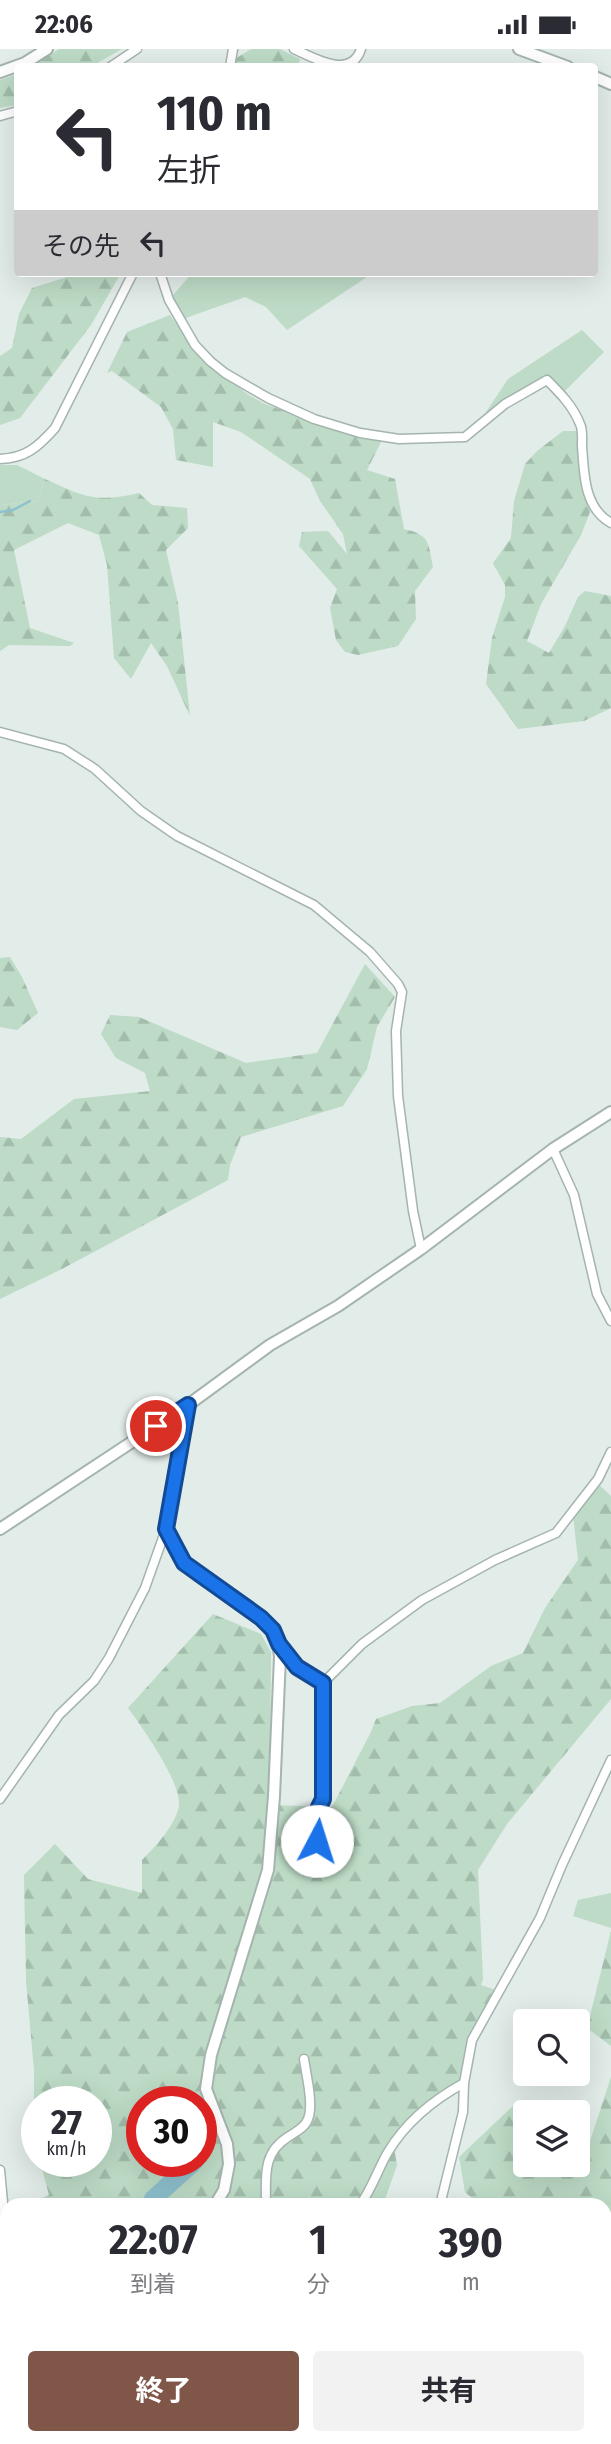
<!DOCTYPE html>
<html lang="ja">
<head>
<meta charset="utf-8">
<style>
  body { margin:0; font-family:"Fira Sans Condensed","Noto Sans JP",sans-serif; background:#f2f2f3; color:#2b2b33; height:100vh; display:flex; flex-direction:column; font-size:26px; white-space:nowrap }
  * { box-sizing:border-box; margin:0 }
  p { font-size:23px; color:#7c7c81 }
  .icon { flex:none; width:38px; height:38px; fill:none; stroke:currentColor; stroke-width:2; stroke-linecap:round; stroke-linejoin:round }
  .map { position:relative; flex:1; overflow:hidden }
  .drawer { position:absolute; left:0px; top:2149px; width:612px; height:247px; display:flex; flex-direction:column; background:#fff; border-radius:21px 21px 0 0; box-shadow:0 7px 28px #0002 }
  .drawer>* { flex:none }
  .top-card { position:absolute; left:14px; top:14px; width:584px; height:214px; border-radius:7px; box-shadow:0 7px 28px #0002; background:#fff; color:#2b2b33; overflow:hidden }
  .buttons { position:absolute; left:513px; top:1960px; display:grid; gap:14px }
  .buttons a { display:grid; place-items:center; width:77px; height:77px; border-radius:7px; background:#fff; box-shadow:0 7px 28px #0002; font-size:35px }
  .speed { position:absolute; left:21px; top:2037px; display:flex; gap:14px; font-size:35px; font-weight:700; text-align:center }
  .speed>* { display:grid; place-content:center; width:91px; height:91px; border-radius:50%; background:#fff; box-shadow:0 7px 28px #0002; line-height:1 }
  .speed small { font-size:18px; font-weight:400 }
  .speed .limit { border:10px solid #d22; background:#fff; color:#111 }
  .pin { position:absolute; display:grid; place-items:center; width:60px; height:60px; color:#fff; margin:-30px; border:4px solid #fff; border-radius:50%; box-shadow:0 2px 7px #0007 }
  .me { position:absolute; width:77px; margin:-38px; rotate:5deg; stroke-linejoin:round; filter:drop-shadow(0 0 5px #0008) }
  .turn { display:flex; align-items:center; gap:24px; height:147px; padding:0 28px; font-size:32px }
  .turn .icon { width:91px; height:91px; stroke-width:2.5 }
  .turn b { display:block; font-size:49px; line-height:60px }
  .then { display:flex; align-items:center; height:66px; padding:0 28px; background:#0003; gap:14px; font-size:26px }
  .eta { display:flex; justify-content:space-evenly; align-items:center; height:119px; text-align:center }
  .eta b { font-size:42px; font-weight:700; line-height:49px }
  .primary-button { display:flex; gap:14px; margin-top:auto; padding:14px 28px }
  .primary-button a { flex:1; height:80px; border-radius:7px; background:#805649; color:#fff; font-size:28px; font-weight:700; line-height:80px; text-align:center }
  .primary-button a+a { background:#f2f2f3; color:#2b2b33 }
  .status { display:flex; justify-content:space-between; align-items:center; height:49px; padding:0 35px; background:#fff; direction:ltr }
  .status svg { height:19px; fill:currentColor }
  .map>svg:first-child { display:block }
  .green { fill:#bddbc6 }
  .forest { fill:url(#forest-firs); fill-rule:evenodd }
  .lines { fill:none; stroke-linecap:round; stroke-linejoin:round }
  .stream { stroke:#8ec0cd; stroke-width:2.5 }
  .river { stroke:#8ec0cd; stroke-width:18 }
  .minor-casing { stroke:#a5b4af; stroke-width:11 }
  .tertiary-casing { stroke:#a5b4af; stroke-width:14 }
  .minor { stroke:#fff; stroke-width:8 }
  .tertiary { stroke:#fff; stroke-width:10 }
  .route-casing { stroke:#114b97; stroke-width:18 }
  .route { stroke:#1a73e8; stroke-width:12 }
</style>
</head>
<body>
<div class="status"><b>22:06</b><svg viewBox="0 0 49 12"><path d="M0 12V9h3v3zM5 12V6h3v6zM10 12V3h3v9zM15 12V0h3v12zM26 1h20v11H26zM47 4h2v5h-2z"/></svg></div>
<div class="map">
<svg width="611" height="2395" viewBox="0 0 611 2395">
  <defs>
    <pattern id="forest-firs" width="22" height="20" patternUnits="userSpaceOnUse" patternTransform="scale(1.75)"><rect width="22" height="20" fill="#bddbc6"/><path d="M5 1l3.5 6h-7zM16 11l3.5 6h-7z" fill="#a2bdab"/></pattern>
  </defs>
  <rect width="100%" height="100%" fill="#e2ece8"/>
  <g class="green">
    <path d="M192,224h163l12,4 -80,53 -21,-23 -21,-10 -65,23 -11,-20z"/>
    <path d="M582,281l22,22 -42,42 -15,-14 -71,47 32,-48z"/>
    <path d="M0,416h17l28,14 -7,22 -38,4z"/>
    <path d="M611,1844v35l-38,-12 5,-16z"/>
  </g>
  <g class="forest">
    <path d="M59,0h63l-30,17h-59z"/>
    <path d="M251,0h29l20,10 -2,7 -76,1z"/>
    <path d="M17,25v31l-17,3v-28z"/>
    <path d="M67,224h54l-30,52 -71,93 -20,7v-69l12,-8 7,-34 13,-26 35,-11z"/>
    <path d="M170,266l27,37 50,42 18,10 83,30 35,4 -16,32 28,9 9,50c26,6 24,13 29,38l-18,24 1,28 -18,27 -40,9 -13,-3 -9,-12 -6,-32 7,-19 -38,-43 3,-14 26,-1 19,23 -4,-20 -23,-33 -10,-22 -69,-47 -28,-10v45l-37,-7 -3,-31 -12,-22 -49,-36 -5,2 20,-41z"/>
    <path d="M563,382h14l13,81 -9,23 -40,69 -14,37 22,12 16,-27 13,-29 7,-6 26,5v112l-27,13 -66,8 -32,-45 6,-46 13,-41v-12l-12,-22 18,-25 3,-37 11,-37 12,-13z"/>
    <path d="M45,430c40,18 49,24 94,14l13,12 35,3 1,20 -22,22 12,53 12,113 -23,-50 -16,-23 -20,36 -17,-21 -7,-93 -8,-30 -31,-12 -54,27 16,78 44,15 -4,3 -61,-1 -9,6v-146l38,-4z"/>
    <path d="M10,908l12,20 16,36 -21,17 -17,-3v-69z"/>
    <path d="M365,915l30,33 -18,30 -10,42 -24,37 -102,31 -11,28 -2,15 -166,89 -62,30v-162l21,2 53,-40 76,-8 -5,-18 -29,-15 -15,-24 9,-19 29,2 107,46 71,-10z"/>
    <path d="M592,1429l19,18v203l-104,125 -29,46 5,109 -2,6 15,5 -21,46 -18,51 -64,54 4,24 -14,40h-357l23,-10 -9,-34h56v-59h-59v47l-3,-11v-68l-8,-89 -2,-106 31,-31 33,35 54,14v-33c13,-13 33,-34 37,-54 3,-23 -37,-79 -51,-98l85,-94 48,20 10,18 -1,153 62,2 39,-75 5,-13 36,-13 28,-3 51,-37 32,-13 22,-45 33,-48 -5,-45zM142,2053h59v59h-59z"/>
    <path d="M611,1882v115l-24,-18z"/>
    <path d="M611,2028v367h-208l-1,-6h204v-233h-126l-15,-13 -6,-35 55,-52 18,5 1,2h-8v53h44l9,13z"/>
    <path d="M51,2389h281v5l-280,1z"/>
  </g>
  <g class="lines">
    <path class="stream" d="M0,463l13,-2 17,-9"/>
    <g class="river">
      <path d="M152,2156l1,-6 42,-38"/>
      <path d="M160,2395l2,-6"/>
    </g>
    <g class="minor-casing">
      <g id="minor">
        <path d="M294,0c20,9 57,31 67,0"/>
        <path d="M110,18l27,-18"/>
        <path d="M230,18l3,-18"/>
        <path d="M0,67l18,-5"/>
        <path d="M160,224l9,27 26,45 15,16 15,12 43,25 46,21 46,14 39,6 66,-2 40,-33 42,-24c13,13 26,26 33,44 3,6 2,14 2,21 2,29 2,63 29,78"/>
        <path d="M0,410c26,-1 38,-12 55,-31l78,-155"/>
        <path d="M0,683l64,17 31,20 46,42 36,25 137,69 56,47 28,32 4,8 -6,39 2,65 15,115 8,38"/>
        <path d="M553,1100l21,46 23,99 14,27"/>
        <path d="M279,1595l18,23 26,16"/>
        <path d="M0,1750l59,-84 35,-34 15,-23 36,-70 21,-59"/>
        <path d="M317,1792l2,-34 4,-8v-116l39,-39 60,-44 73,-40 61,-27 42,-54 13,-27"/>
        <path d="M0,2121l3,32 -3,125"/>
        <path d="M266,2156c0,-28 -4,-52 22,-68 7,-5 17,-9 20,-18 6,-14 -2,-45 -4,-60"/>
        <path d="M360,2156c12,-16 18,-36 28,-53 18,-30 45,-52 76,-69"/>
        <path d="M440,2156l23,-93 1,-29 8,-43 68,-122 22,-53 49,-105"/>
        <path d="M400,2389l3,6"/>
      </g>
    </g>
    <g class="tertiary-casing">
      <g id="tertiary">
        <path d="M519,0l49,18"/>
        <path d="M0,23l25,-9 22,-14"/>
        <path d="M595,28l16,7"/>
        <path d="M188,1356c-4,19 -25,116 -21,126 3,10 11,26 18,33 30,32 92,44 95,93l-6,139 -6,74 -57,185 -5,34 21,55 2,20 -5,26 -9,15"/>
        <path d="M0,1480l188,-124 82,-60 68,-39 83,-57 132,-100 58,-37"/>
        <path d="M208,2389v6"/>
      </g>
    </g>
    <use href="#minor" class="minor"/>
    <use href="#tertiary" class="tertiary"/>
  </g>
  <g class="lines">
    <g class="route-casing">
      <path id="route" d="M156,1377l32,-21 -22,124 18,34 77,55 12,12 6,14 18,23 26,16v116l-4,8 -2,34"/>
    </g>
    <use href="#route" class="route"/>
  </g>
</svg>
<div class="buttons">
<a><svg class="icon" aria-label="search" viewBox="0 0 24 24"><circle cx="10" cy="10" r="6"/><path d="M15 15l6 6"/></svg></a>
<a><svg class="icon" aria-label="layers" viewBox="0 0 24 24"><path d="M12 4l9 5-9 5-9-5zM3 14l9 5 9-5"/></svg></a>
</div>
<div class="speed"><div>27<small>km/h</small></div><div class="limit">30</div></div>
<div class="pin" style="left:156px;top:1377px;background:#d93025"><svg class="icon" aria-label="arrive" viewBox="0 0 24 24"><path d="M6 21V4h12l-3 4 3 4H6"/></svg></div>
<svg class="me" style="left:317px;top:1792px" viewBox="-20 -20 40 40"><circle r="19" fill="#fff"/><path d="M0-13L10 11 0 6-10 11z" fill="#1a73e8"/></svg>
<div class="top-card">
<div class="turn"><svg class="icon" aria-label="left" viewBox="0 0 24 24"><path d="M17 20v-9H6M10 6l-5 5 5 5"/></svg><div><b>110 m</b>左折</div></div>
<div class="then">その先<svg class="icon" aria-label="left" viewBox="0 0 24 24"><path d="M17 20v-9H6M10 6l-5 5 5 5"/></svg></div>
</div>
<section class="drawer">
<div class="eta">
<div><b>22:07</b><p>到着</p></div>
<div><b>1</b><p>分</p></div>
<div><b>390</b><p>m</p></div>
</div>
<div class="primary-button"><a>終了</a><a>共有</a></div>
</section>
</div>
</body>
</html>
